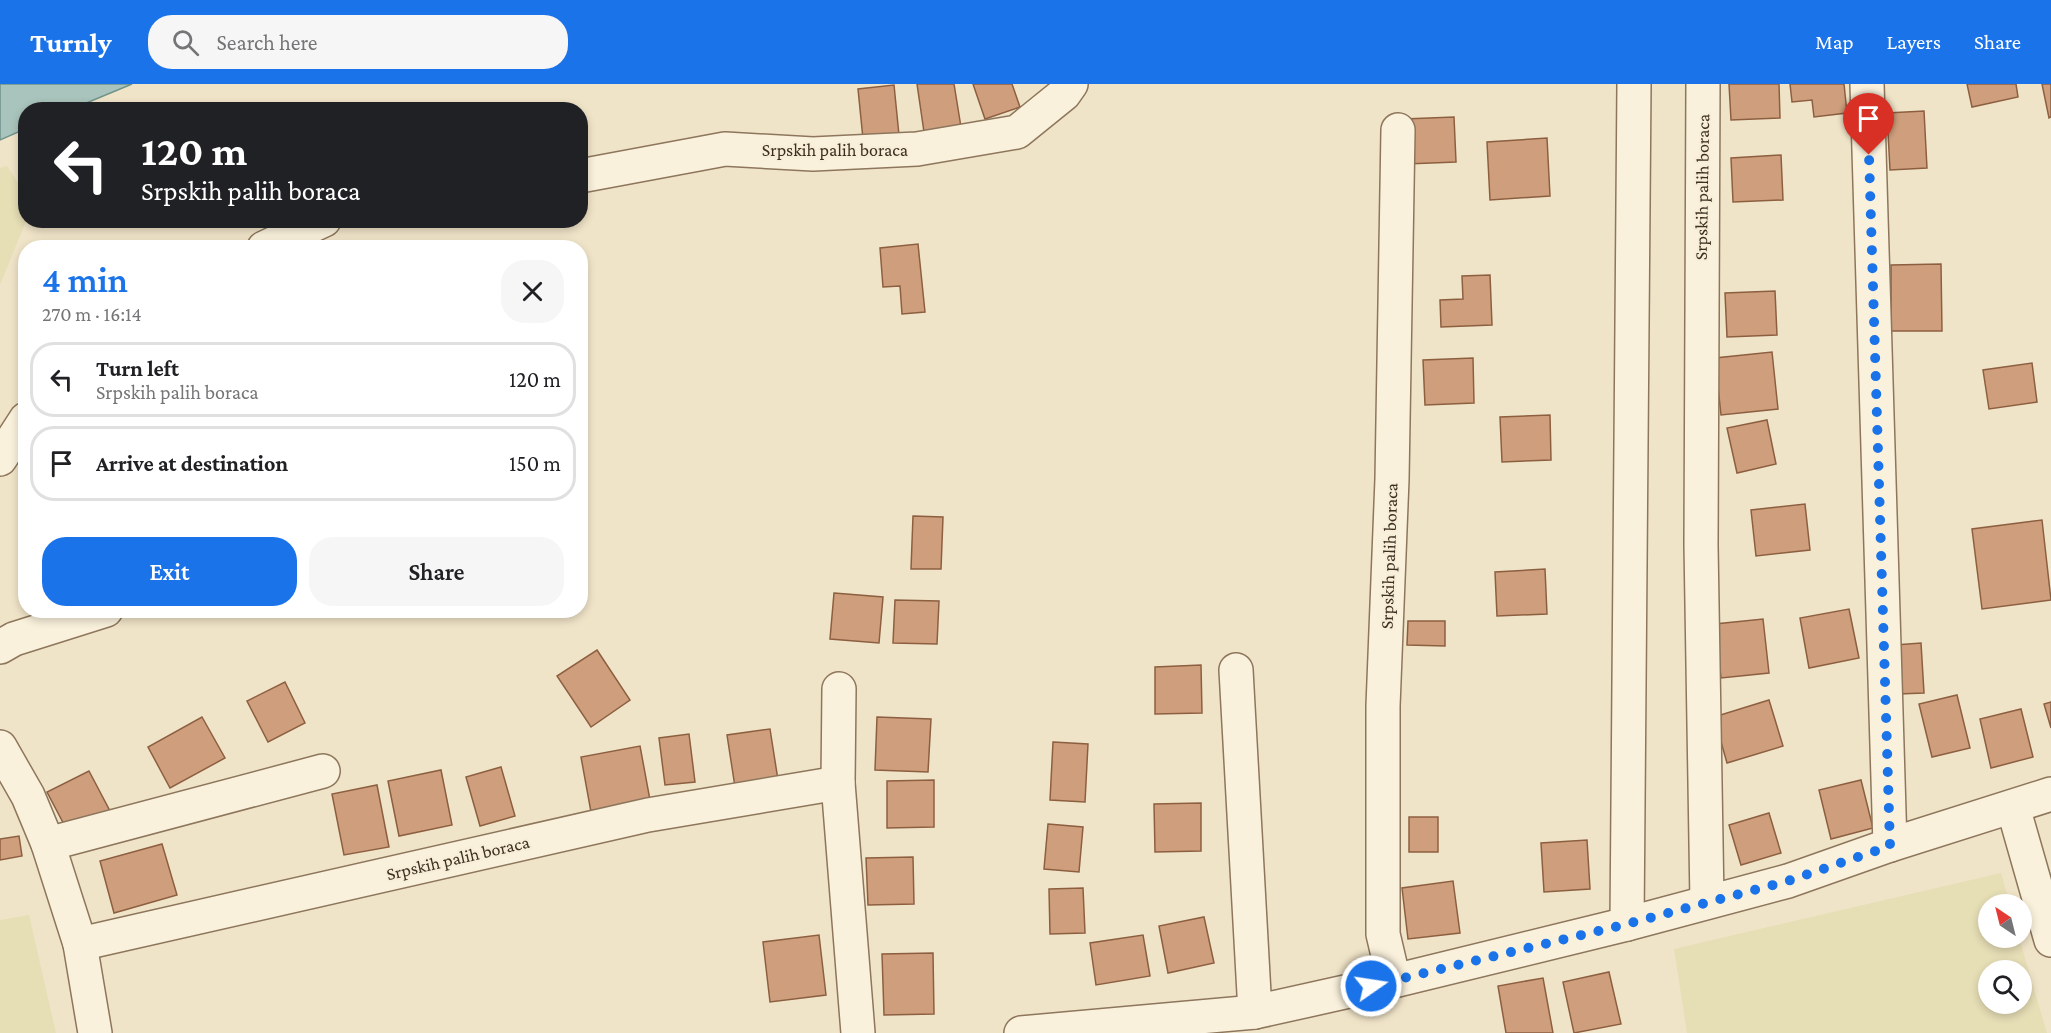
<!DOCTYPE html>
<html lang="en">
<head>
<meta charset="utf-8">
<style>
  body { margin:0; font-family:"Crimson Pro",serif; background:#f6f6f6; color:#202124; height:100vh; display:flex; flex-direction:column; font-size:22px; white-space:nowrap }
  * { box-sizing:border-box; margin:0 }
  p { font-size:20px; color:#757577 }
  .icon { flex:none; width:33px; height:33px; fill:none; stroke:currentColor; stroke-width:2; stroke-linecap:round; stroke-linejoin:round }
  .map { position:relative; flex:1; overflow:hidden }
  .sheet { position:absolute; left:18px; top:156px; width:570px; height:378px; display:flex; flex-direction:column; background:#fff; border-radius:24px; box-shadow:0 3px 9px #0003 }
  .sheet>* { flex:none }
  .top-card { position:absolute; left:18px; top:18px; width:570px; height:126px; border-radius:24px; box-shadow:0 3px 9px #0003; background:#202124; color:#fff; overflow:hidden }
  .needle { width:39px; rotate:325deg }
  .tools { position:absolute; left:1978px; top:810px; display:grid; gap:12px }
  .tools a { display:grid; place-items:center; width:54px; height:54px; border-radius:50%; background:#fff; box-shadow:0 3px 9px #0003; font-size:30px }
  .pin { position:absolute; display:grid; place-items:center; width:51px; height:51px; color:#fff; margin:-62px -26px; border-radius:50% 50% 50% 0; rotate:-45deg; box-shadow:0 0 6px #0007 }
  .pin .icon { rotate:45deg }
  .me { position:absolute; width:66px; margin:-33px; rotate:77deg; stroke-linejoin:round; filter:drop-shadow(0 0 4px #0008) }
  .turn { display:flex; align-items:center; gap:21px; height:126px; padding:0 24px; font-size:27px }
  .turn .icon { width:78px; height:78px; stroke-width:2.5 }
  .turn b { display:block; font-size:42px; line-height:51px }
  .round { display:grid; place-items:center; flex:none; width:63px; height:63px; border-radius:24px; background:#f6f6f6 }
  .summary { display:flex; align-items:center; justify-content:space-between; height:102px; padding:0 24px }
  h1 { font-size:36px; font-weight:600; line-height:45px; color:#1a73e8 }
  .primary-button { display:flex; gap:12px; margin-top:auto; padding:12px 24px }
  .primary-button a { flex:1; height:69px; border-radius:24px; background:#1a73e8; color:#fff; font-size:24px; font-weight:600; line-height:69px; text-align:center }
  .primary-button a+a { background:#f6f6f6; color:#202124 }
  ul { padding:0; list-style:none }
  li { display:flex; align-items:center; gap:18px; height:75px; margin:0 12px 9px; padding:0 12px; border:3px solid #e0e0e0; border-radius:24px }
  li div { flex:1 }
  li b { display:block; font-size:22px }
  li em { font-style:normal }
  header { display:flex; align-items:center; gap:36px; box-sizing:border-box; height:84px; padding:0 30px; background:#1a73e8; color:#fff }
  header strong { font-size:28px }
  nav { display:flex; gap:33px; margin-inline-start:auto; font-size:21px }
  .search { width:420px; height:54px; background:#f6f6f6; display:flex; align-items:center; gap:15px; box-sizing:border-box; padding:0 21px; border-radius:24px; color:#757577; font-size:22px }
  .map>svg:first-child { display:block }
  .farmland { fill:#e6deb5; fill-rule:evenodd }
  .water { fill:#a9c4bc; stroke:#6f938a; stroke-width:1.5 }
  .building { fill:#cf9f7d; stroke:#8d5f41; stroke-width:1.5 }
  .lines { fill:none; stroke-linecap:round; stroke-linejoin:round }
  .minor-casing { stroke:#8d765c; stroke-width:36 }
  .minor { stroke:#faf1dc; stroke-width:33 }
  .route { stroke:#1a73e8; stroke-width:10; stroke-dasharray:0 18 }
  .labels { text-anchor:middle; stroke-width:4.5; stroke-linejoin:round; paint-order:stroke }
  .street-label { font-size:18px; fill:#3d2e20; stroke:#f7eed8 }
</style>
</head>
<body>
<header>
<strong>Turnly</strong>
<div class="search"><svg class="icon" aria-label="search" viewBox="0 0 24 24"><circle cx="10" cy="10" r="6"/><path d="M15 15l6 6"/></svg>Search here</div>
<nav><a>Map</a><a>Layers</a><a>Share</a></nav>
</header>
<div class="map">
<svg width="2051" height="949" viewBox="0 0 2051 949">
  <rect width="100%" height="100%" fill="#f0e4c8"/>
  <g class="farmland">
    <path d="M7,82l18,27 1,28 -26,64v-117z"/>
    <path d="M2001,789l9,31h-21v34h30l28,95h-360l-13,-84zM1989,886h33v34h-33z"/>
    <path d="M29,831l27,118h-56v-113z"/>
  </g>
  <path class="water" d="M0,0h132l-60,25 -46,1 -1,19 -25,11z"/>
  <g class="building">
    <path d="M917,0h37l7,43 -37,5z"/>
    <path d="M973,0h39l8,23 -35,12z"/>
    <path d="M1729,0h50l1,34 -49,2z"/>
    <path d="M1790,0h54l3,29 -33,4 -2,-17 -20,2z"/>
    <path d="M1967,0h49l2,13 -46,10z"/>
    <path d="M2042,0h9v33l-2,1z"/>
    <path d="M894,1l5,50 -36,4 -5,-50z"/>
    <path d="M1924,27l3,57 -37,2 -3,-57z"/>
    <path d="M1454,33l2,45 -50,2 -2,-45z"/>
    <path d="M1547,54l3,58 -60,4 -3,-58z"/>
    <path d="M1781,71l2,45 -50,2 -2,-44z"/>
    <path d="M918,160l7,68 -23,2 -2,-28 -17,1 -3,-39z"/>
    <path d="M1941,180l1,67h-51v-66z"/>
    <path d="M1490,191l2,50 -51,2 -1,-27 23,-1 -1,-23z"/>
    <path d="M1775,207l2,44 -50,2 -2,-44z"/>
    <path d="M1772,268l6,57 -57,6 -6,-57z"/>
    <path d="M1473,274l1,45 -49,2 -2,-45z"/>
    <path d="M2032,279l5,39 -48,7 -6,-39z"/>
    <path d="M1550,331l1,45 -49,2 -2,-45z"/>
    <path d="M1767,336l9,44 -39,9 -10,-45z"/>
    <path d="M1805,420l5,46 -54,6 -5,-46z"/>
    <path d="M913,432l30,1 -2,52h-30z"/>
    <path d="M2042,436l9,80 -69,9 -10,-80z"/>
    <path d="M1545,485l2,45 -50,2 -2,-44z"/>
    <path d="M834,509l49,4 -4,46 -49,-4z"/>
    <path d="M895,516l44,1 -2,43 -44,-1z"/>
    <path d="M1849,525l10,49 -50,10 -9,-50z"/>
    <path d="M1763,535l6,54 -48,5 -6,-54z"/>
    <path d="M1408,537h37v25l-38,-1z"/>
    <path d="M1921,559l3,50 -26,1 -3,-49z"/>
    <path d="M597,566l33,50 -39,27 -34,-51z"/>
    <path d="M1201,581l1,48 -47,1v-47z"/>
    <path d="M285,598l20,41 -37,19 -21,-41z"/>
    <path d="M1957,611l13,53 -38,9 -13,-53z"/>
    <path d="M1769,616l14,46 -56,17 -13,-46z"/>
    <path d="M2051,618v26l-7,-24z"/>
    <path d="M2021,625l12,48 -42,11 -11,-49z"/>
    <path d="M202,633l23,41 -55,30 -22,-41z"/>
    <path d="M877,633l54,2 -3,53 -53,-2z"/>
    <path d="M770,645l8,51 -43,7 -8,-52z"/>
    <path d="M689,650l6,48 -30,3 -6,-47z"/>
    <path d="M1053,658l35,2 -3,58 -35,-2z"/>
    <path d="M640,662l10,54 -59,12 -10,-55z"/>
    <path d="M501,683l14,49 -35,10 -14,-49z"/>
    <path d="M441,686l11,55 -53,11 -11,-55z"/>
    <path d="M89,687l21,40 -42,21 -21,-40z"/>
    <path d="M934,696v47l-47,1v-47z"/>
    <path d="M1861,696l12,48 -42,11 -12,-49z"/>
    <path d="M377,701l12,62 -45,8 -12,-61z"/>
    <path d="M1201,719v48l-46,1 -1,-48z"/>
    <path d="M1769,729l12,40 -40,12 -12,-40z"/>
    <rect x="1409" y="733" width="29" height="35"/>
    <path d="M1048,740l35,3 -4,45 -35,-3z"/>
    <path d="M19,752l3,20 -22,4v-21z"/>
    <path d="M1587,756l3,49 -46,3 -3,-49z"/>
    <path d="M162,760l15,51 -63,18 -14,-52z"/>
    <path d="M913,773l1,47 -46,1 -2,-47z"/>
    <path d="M1453,797l7,52 -52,6 -6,-51z"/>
    <path d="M1083,804l2,45 -35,1 -1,-45z"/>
    <path d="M1204,833l10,46 -46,10 -9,-47z"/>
    <path d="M819,851l7,60 -56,7 -7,-60z"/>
    <path d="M1143,851l7,41 -54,9 -6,-42z"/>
    <path d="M933,869l1,61 -50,1 -2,-61z"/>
    <path d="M1609,888l12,52 -47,9 -11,-51z"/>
    <path d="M1543,894l10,55h-47l-8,-47z"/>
  </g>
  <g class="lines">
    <g class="minor-casing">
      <g id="minor">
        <path d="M1703,0l-2,461 6,357"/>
        <path d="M1867,0l23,761"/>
        <path d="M580,92l145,-27 88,5 104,-5 100,-17 47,-38 7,-10"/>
        <path d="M264,164l60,-28"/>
        <path d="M0,375l26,-40"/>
        <path d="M0,563l14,-8 92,-29"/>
        <path d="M1236,586l19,342"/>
        <path d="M839,605l-1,94 20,250"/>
        <path d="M0,663l28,49 20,48 32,100 15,89"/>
        <path d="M2013,723l38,133"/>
        <path d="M48,760l275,-73"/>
        <path d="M1627,840l7,-840"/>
        <path d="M80,860l568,-129 190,-32"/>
        <path d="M1394,897l-11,-47v-228l9,-227 6,-349"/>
        <path d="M1021,949l234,-21 139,-31 233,-57 161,-43 102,-36 161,-51"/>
      </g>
    </g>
    <use href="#minor" class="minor"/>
  </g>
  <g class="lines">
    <path class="route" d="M1371,902l256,-62 161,-43 102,-35 -21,-691"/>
  </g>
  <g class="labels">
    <g class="street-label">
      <text x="835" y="72">Srpskih palih boraca</text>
      <text transform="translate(1702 103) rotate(-89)" y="6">Srpskih palih boraca</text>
      <text transform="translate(1389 472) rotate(-88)" y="6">Srpskih palih boraca</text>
      <text transform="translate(458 774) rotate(-13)" y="6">Srpskih palih boraca</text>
    </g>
  </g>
</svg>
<div class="tools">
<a><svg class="needle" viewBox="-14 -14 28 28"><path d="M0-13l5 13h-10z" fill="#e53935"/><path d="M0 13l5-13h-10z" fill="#757577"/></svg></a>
<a><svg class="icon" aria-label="search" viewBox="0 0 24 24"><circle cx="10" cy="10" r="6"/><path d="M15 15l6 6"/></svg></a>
</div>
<div class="pin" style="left:1869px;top:71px;background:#d93025"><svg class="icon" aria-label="arrive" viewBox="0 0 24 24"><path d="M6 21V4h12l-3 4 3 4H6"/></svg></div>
<svg class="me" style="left:1371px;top:902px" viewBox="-20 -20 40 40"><circle r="17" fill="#1a73e8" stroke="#fff" stroke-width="3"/><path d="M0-11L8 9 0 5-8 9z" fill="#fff"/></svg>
<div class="top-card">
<div class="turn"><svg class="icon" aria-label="left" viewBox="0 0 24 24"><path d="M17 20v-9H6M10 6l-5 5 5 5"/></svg><div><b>120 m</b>Srpskih palih boraca</div></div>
</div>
<section class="sheet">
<div class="summary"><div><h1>4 min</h1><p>270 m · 16:14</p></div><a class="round"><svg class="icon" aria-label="close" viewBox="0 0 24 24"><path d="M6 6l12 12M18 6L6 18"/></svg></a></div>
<ul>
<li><svg class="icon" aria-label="left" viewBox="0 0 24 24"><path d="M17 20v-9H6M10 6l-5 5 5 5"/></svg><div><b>Turn left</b><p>Srpskih palih boraca</p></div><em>120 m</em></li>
<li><svg class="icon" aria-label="arrive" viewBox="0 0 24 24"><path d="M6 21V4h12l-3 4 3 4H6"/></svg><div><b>Arrive at destination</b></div><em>150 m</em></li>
</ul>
<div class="primary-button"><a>Exit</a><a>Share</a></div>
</section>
</div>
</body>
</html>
